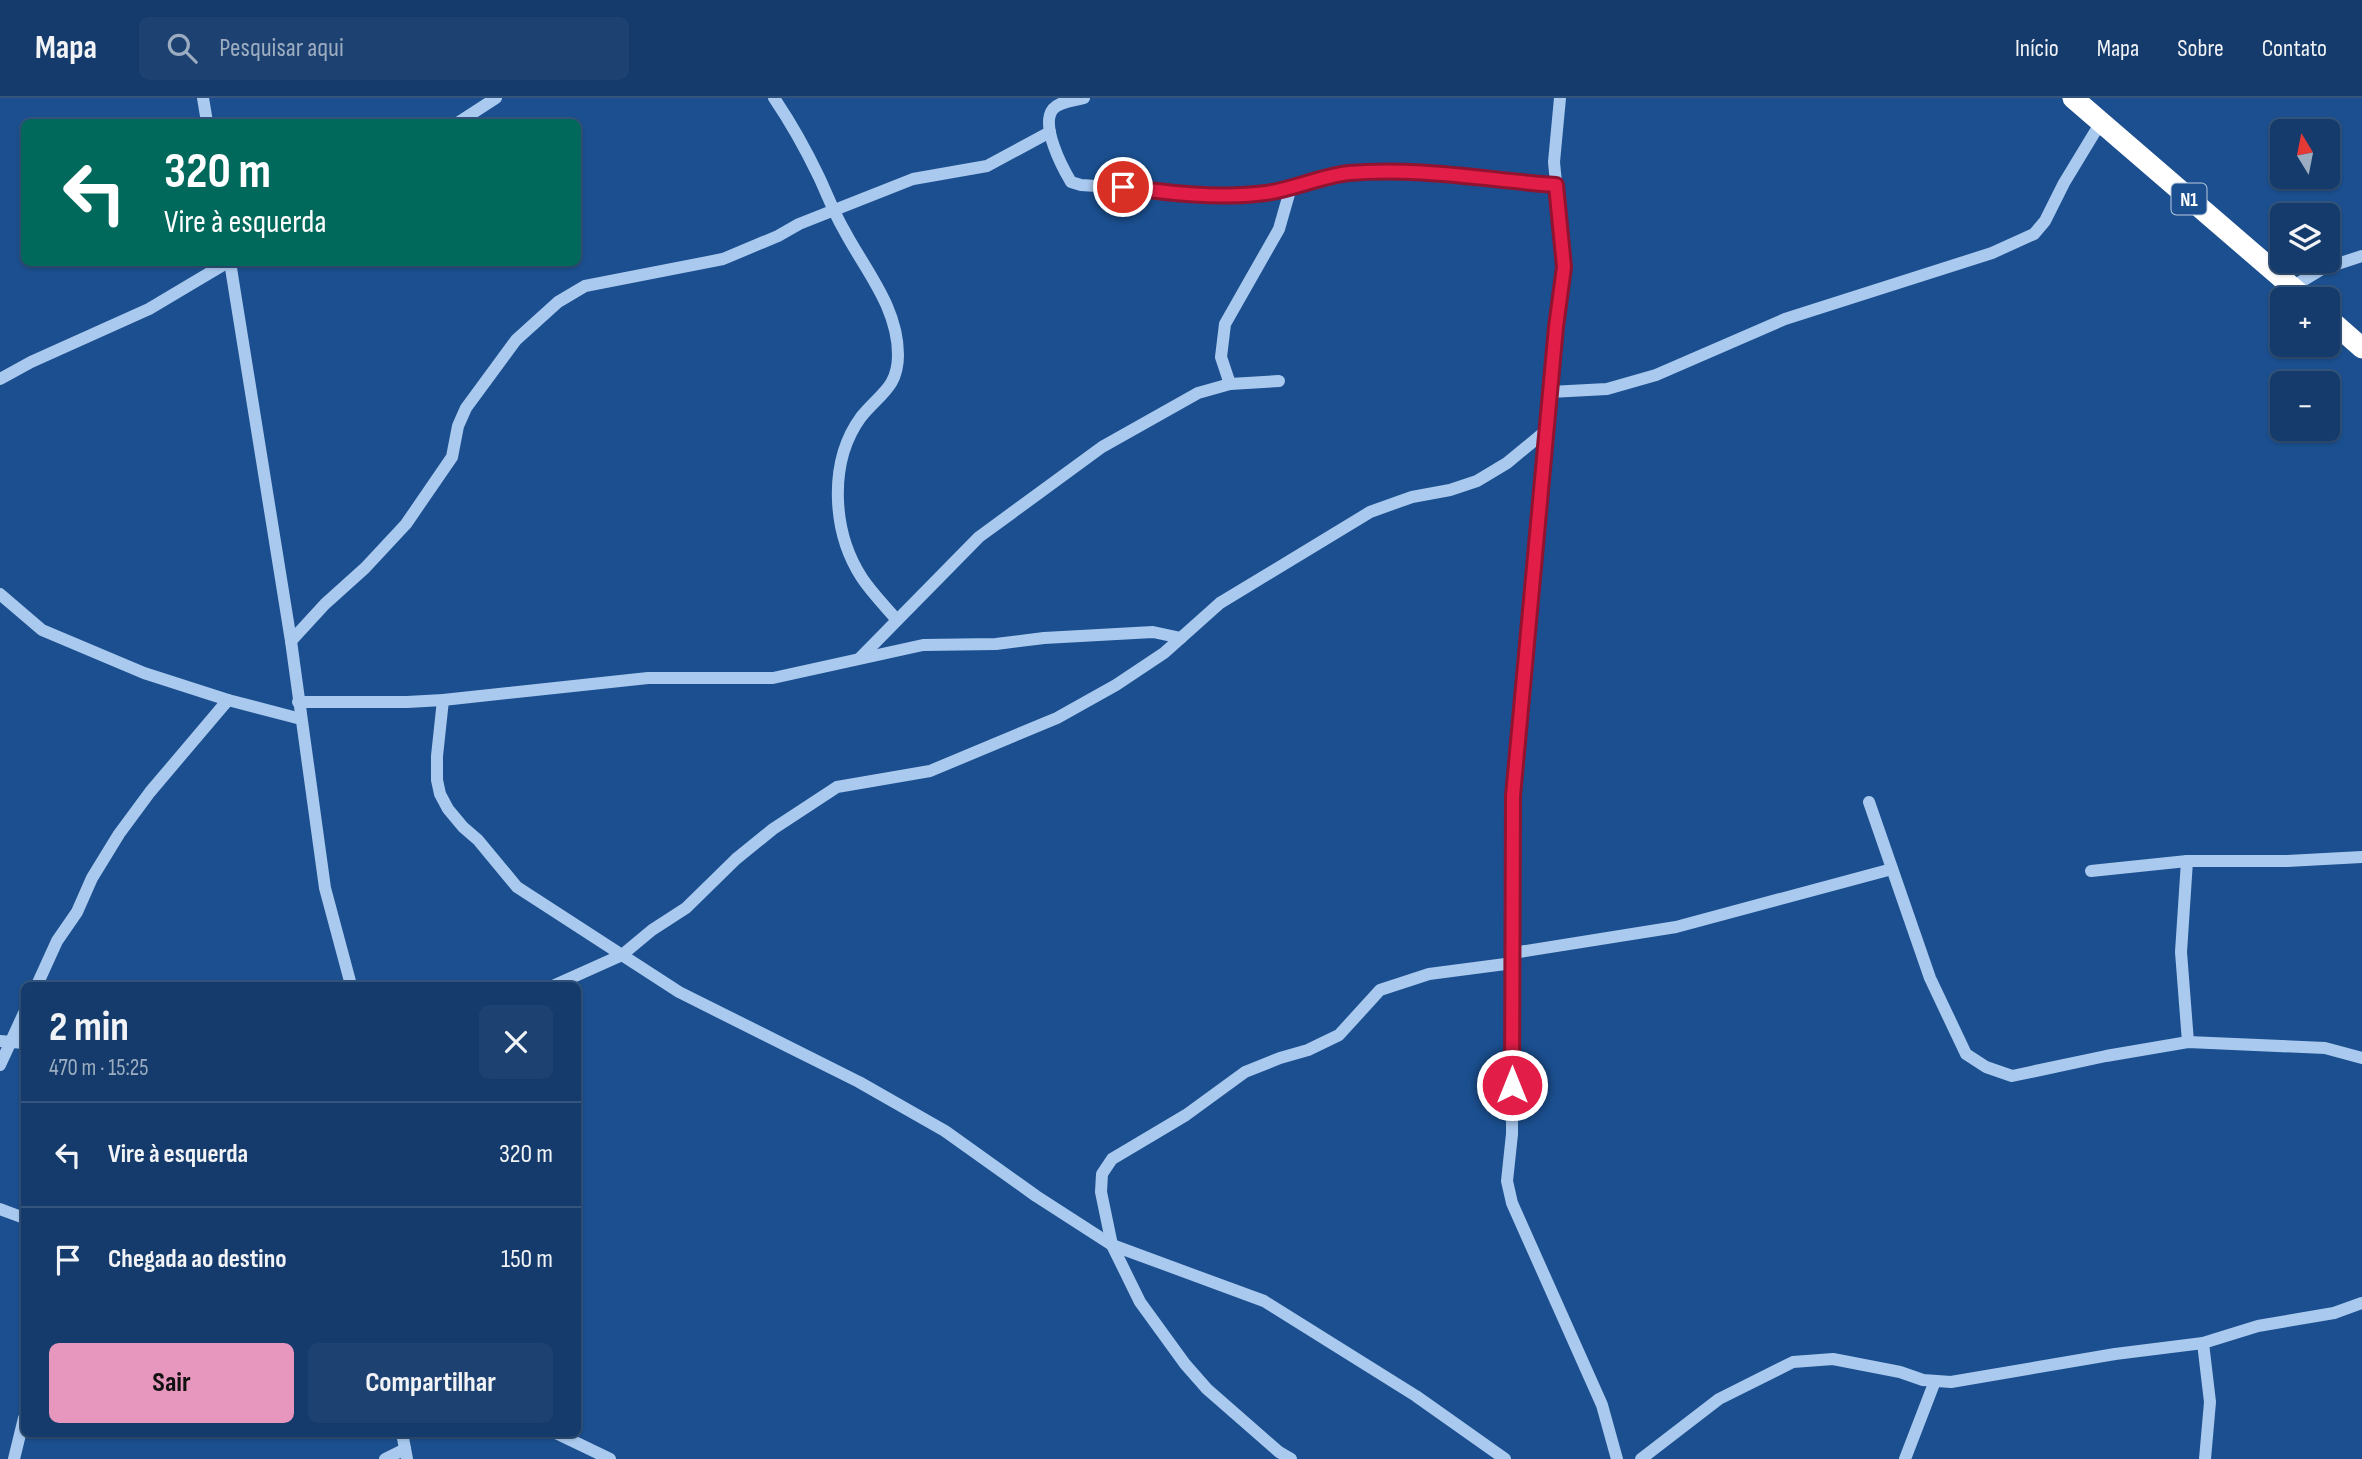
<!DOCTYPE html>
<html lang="pt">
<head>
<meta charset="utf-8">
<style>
  body { margin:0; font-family:"Sofia Sans Condensed",sans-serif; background:#1d4271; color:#f1f3f6; height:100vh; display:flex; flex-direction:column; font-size:26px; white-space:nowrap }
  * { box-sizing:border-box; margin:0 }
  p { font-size:23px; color:#9dadc1 }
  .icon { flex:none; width:38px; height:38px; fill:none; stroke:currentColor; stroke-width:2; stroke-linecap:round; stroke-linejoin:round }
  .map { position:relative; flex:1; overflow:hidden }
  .drawer { position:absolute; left:21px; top:884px; width:560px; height:455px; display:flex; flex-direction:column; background:#143b6b; border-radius:10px; box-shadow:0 2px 5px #0004,0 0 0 2px #33557e }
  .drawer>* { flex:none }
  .guide { position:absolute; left:21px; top:21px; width:560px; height:147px; border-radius:10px; box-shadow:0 2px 5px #0004,0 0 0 2px #33557e; background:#00695c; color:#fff; overflow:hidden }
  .needle { width:46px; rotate:350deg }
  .tools { position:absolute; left:2270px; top:21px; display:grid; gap:14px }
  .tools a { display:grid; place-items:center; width:70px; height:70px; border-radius:10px; background:#143b6b; box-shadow:0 2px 5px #0004,0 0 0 2px #33557e; font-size:35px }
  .pin { position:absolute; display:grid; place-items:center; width:60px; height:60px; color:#fff; margin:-30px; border:4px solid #fff; border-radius:50%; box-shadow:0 2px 7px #0007 }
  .me { position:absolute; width:77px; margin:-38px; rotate:0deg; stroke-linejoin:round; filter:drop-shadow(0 0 5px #0008) }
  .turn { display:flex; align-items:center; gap:24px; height:147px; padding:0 28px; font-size:32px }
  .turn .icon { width:91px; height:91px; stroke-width:2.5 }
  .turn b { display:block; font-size:49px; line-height:60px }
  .round { display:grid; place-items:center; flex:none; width:74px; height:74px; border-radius:10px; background:#1d4271 }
  .overview { display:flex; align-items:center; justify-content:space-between; height:119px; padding:0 28px }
  h1 { font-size:42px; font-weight:700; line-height:52px }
  .button { display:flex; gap:14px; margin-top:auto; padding:14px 28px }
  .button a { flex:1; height:80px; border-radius:10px; background:#e797bd; color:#111; font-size:28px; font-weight:700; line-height:80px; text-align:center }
  .button a+a { background:#1d4271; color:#f1f3f6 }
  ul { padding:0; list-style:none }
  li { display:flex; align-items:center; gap:21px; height:105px; padding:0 28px; border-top:2px solid #33557e }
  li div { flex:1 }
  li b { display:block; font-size:26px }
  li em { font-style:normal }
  header { display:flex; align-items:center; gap:42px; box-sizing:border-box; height:98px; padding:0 35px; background:#143b6b; border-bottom:2px solid #33557e }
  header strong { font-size:33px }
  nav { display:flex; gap:38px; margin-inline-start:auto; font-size:24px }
  .search { width:490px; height:63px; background:#1d4271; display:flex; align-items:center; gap:18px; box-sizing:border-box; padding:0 24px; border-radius:10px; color:#9dadc1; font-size:26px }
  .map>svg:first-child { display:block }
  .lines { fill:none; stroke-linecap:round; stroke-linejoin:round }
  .minor { stroke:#a9c9ee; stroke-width:12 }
  .highway { stroke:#fff; stroke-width:21 }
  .route-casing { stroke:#92132f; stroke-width:18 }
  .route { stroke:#e11d48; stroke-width:12 }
  .labels { text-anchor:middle; stroke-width:7; stroke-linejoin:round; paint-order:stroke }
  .shield { fill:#1b4f8f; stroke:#bbcadd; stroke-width:2 }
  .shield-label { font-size:19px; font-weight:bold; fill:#fff }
</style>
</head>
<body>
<header>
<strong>Mapa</strong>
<div class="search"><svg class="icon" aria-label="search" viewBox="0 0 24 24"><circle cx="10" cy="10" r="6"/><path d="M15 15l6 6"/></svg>Pesquisar aqui</div>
<nav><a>Início</a><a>Mapa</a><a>Sobre</a><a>Contato</a></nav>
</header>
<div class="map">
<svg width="2362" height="1361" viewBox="0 0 2362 1361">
  <rect width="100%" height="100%" fill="#1b4f8f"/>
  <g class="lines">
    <g class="minor">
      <path d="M203,0l4,24"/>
      <path d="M774,0c17,25 32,52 45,79 8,17 15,36 25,53 21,40 54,77 54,125 0,33 -19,39 -37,62 -33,45 -29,115 1,161 10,15 23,28 34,41"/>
      <path d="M1084,0c-11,3 -24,3 -31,11 -13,16 9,58 18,73l10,3 158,10 29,-3 78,-19 43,-1 62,3 105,10"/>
      <path d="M1560,0l-6,64 10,105 -8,60 -43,469 -1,338 -5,47 5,22 90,202 15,54"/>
      <path d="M459,24l37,-24"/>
      <path d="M230,164l61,379 34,247 26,97"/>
      <path d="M2292,189l30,-18 40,-13"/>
      <path d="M0,281l31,-17 118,-53 79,-47"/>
      <path d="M1230,286l-9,-27 4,-33 54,-95 12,-42"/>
      <path d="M1550,294l57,-3 49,-14 129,-56 207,-66 42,-19 11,-13 19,-38 37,-61"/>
      <path d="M0,496l42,36 102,43 84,27 73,19"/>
      <path d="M291,543l34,-37 40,-36 41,-44 46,-67 6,-31 8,-18 50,-68 42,-38 27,-16 138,-27 55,-23 21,-12 114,-45 74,-13 63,-34"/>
      <path d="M860,560l119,-121 123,-90 96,-54 32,-9 49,-3"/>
      <path d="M443,602l-6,56v24l3,14 8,15 15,18 15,13 39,47 162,105 180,90 86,49 91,65 76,49 152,56 152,95 89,63"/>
      <path d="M298,604h109l36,-2 205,-22h125l150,-33 73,-1 48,-6 109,-6 28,6"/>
      <path d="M1869,704l61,176 36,76 20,13 26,9 94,-20 82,-14 137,6 37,10"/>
      <path d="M2187,763l-6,91 7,90"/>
      <path d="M2091,773l96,-10h100l75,-4"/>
      <path d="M1513,855l163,-26 216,-58"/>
      <path d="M37,887l20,-44 20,-29 15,-34 27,-44 31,-42 78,-92"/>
      <path d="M555,887l67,-30 30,-25 34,-22 50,-49 37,-30 64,-42 93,-16 127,-53 59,-33 48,-32 56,-50 150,-91 42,-15 38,-7 27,-9 30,-18 40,-33"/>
      <path d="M0,943l24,2"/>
      <path d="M0,967l24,-52"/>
      <path d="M0,1111l24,9"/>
      <path d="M2203,1245l7,59 -5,57"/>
      <path d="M402,1335l5,26"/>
      <path d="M556,1335l54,26"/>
      <path d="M14,1361l10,-41"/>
      <path d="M385,1361l20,-10"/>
      <path d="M1291,1361l-12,-7 -72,-63 -22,-25 -45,-62 -28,-57 -11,-53 1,-18 10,-15 74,-44 59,-43 35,-14 28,-8 31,-15 41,-45 49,-16 84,-11"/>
      <path d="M1641,1361l78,-60 74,-37 40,-3 67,13 23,8 28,2 164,-28 88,-11 55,-17 76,-13 28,-10"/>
      <path d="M1905,1361l30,-78"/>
    </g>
    <g class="highway">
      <path d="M2073,0l233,201"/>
      <path d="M2328,220l34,30"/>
    </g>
  </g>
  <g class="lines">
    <g class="route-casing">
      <path id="route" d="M1123,89c47,6 96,12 143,6 28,-4 55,-17 83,-20 69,-6 138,7 207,12l8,82 -8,60 -43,469 -1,289"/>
    </g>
    <use href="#route" class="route"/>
  </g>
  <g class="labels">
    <rect class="shield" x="2171.5" y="85.5" width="35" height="31" rx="5"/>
    <g class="shield-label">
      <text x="2189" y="108">N1</text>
    </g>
  </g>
</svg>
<div class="tools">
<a><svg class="needle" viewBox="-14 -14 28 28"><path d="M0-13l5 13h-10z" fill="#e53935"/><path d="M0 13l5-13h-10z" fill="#9dadc1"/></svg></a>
<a><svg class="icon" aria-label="layers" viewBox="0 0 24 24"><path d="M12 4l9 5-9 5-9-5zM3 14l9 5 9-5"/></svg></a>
<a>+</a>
<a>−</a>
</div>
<div class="pin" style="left:1123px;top:89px;background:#d93025"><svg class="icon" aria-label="arrive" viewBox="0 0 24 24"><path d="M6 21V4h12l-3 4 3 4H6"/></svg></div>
<svg class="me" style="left:1512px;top:987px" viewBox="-20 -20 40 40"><circle r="17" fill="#e11d48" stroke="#fff" stroke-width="3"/><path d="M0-11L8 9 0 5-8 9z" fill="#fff"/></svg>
<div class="guide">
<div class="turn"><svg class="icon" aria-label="left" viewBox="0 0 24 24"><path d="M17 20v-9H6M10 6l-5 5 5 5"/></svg><div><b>320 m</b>Vire à esquerda</div></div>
</div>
<section class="drawer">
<div class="overview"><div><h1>2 min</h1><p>470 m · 15:25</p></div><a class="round"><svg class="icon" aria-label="close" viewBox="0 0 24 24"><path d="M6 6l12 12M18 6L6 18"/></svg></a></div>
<ul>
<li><svg class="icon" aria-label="left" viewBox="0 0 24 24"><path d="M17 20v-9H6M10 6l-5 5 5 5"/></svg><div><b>Vire à esquerda</b></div><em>320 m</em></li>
<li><svg class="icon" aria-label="arrive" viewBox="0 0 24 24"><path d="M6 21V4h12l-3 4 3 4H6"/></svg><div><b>Chegada ao destino</b></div><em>150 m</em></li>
</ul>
<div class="button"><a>Sair</a><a>Compartilhar</a></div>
</section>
</div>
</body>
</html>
